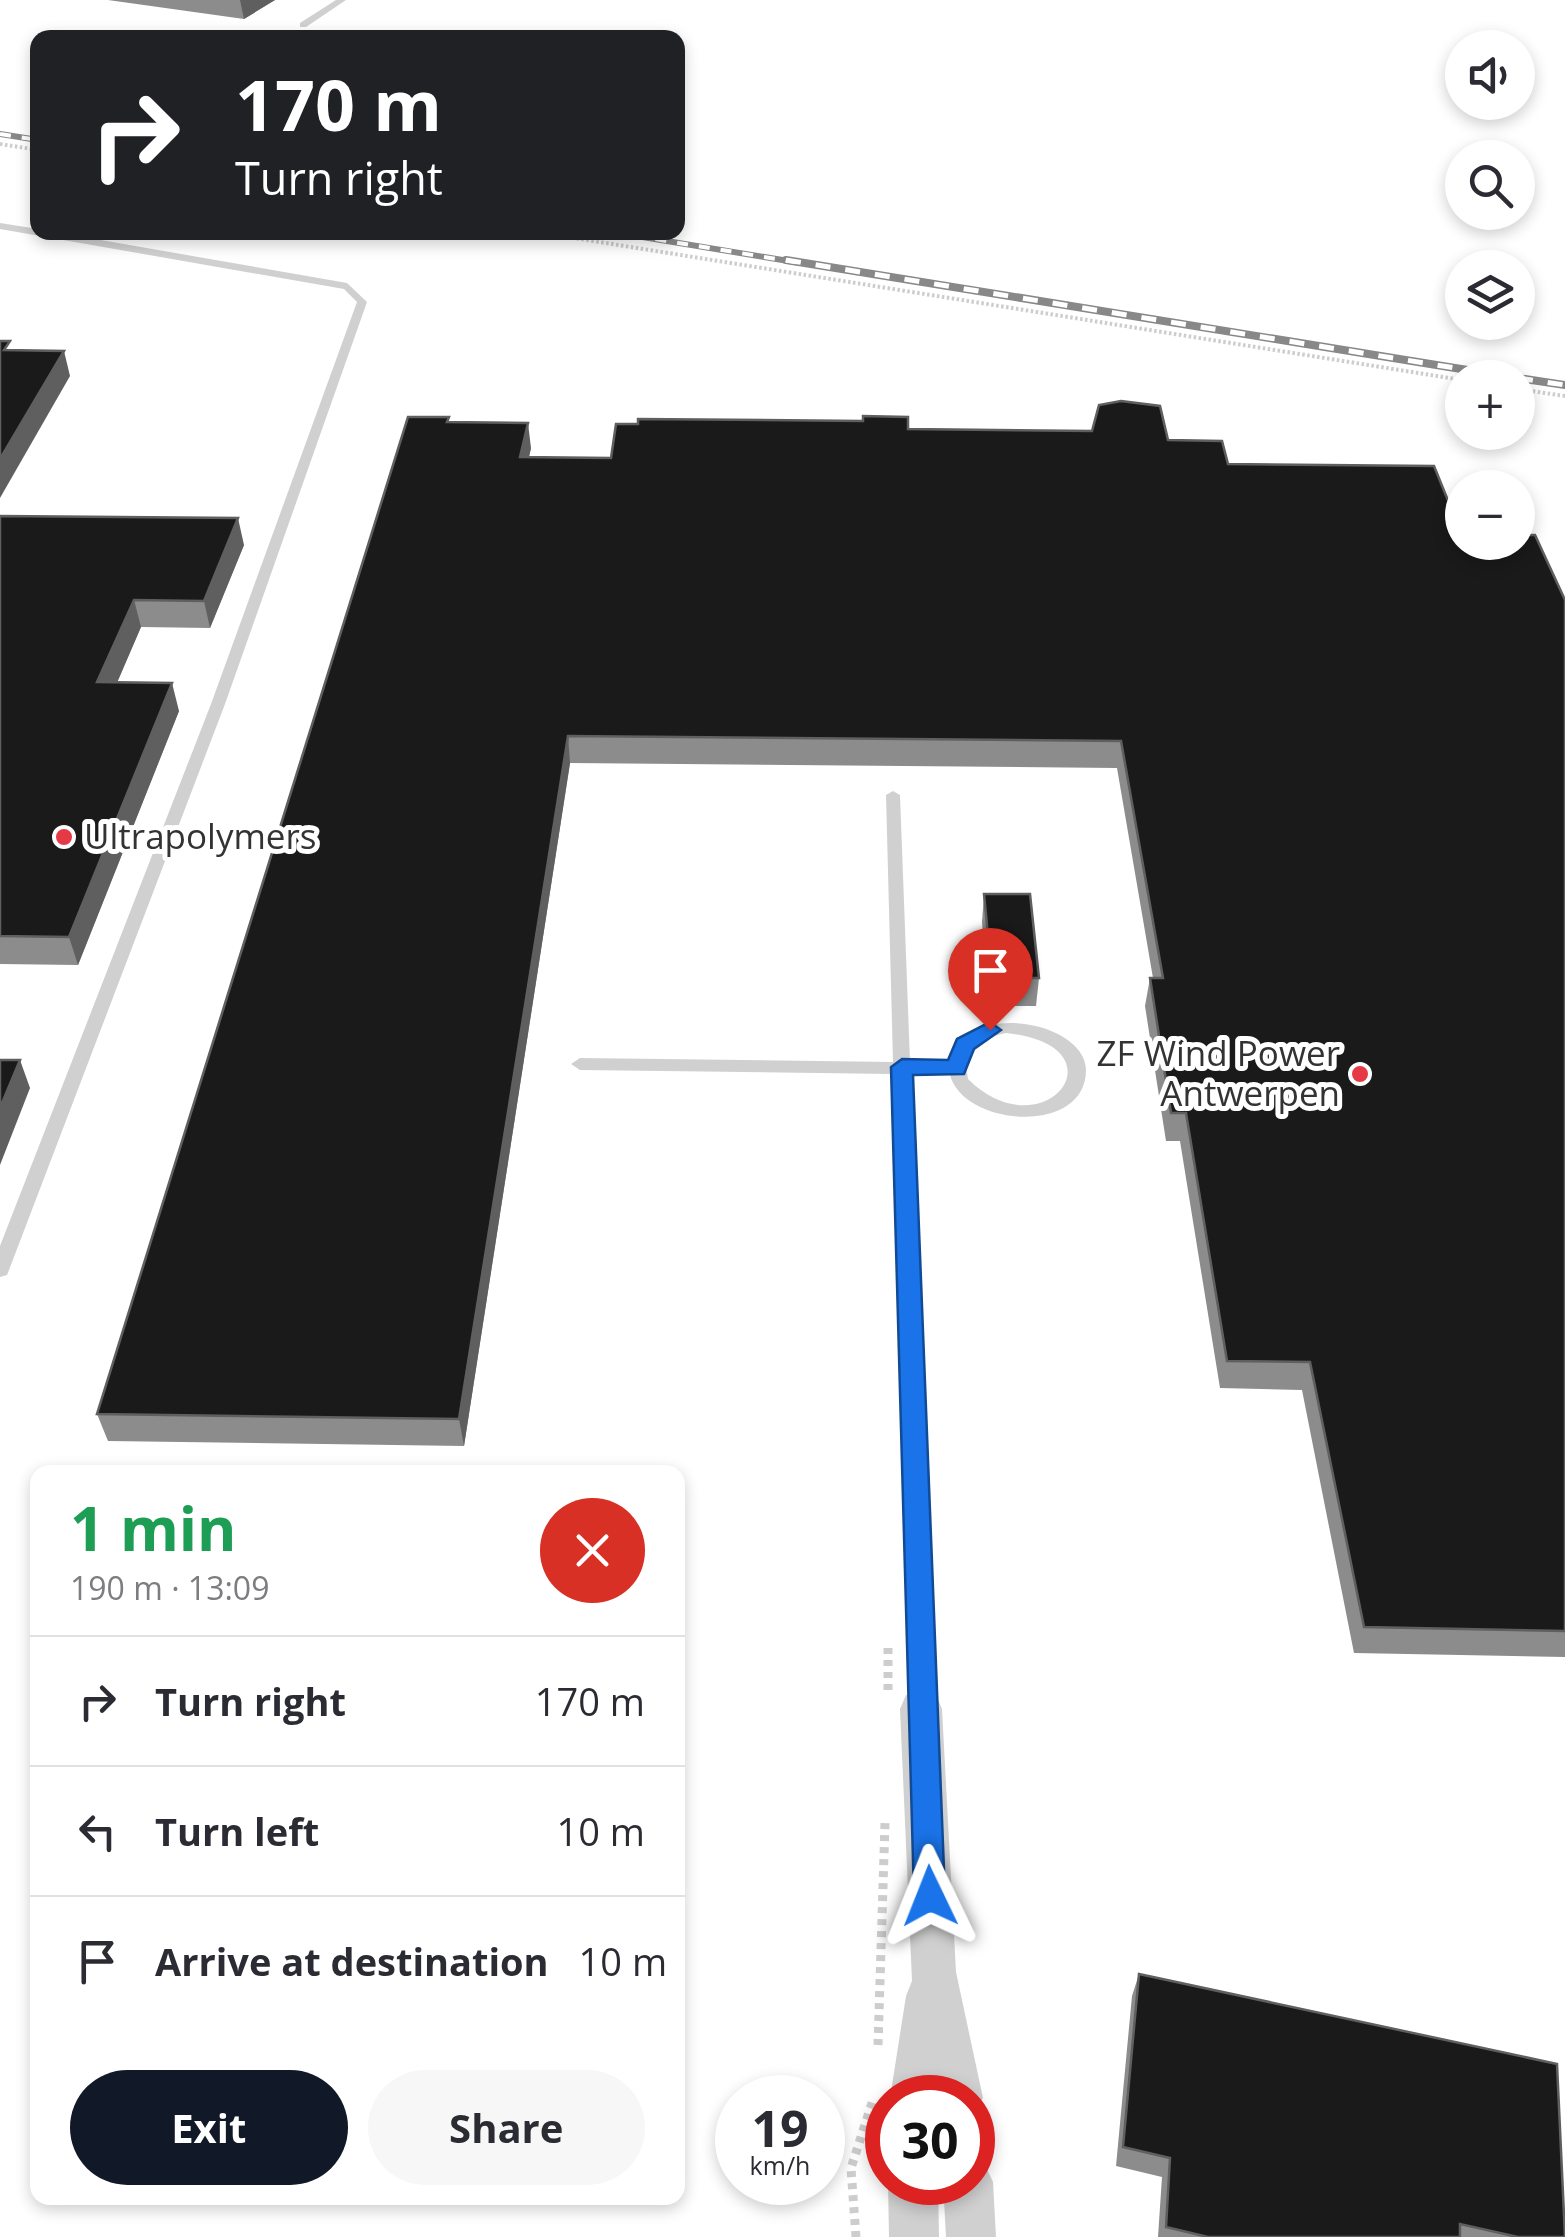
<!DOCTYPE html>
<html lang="en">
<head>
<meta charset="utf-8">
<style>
  body { margin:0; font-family:"Open Sans",sans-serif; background:#f7f7f7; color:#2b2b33; height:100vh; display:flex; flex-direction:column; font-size:38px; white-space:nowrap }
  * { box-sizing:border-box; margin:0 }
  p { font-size:32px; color:#7c7c81 }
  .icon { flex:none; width:55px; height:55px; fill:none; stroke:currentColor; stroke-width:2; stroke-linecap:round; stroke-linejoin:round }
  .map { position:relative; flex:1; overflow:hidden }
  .sheet { position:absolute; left:30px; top:1465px; width:655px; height:740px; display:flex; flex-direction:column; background:#fff; border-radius:20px; box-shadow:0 5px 15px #0003 }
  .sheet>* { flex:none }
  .banner { position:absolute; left:30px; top:30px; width:655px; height:210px; border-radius:20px; box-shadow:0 5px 15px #0003; background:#202124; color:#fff; overflow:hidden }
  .fabs { position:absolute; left:1445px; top:30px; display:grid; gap:20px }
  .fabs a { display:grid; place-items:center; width:90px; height:90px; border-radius:50%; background:#fff; box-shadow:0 5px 15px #0003; font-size:50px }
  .speed { position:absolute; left:715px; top:2075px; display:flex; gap:20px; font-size:50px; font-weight:700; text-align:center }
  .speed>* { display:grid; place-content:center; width:130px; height:130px; border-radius:50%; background:#fff; box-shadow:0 5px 15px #0003; line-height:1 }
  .speed small { font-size:25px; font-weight:400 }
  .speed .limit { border:15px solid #d22; background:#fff; color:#111 }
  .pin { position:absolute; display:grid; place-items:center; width:85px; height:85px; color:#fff; margin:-102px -42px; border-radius:50% 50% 50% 0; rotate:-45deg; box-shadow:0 0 10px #0007 }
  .pin .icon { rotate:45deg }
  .me { position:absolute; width:110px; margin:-55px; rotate:358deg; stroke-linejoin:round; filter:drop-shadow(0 0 8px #0008) }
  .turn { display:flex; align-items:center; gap:35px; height:210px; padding:0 40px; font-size:45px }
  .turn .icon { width:130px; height:130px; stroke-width:2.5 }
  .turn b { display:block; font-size:70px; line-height:85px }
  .round { display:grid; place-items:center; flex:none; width:105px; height:105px; border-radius:52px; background:#f7f7f7 }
  .head { display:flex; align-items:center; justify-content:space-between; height:170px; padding:0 40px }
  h1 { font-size:60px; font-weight:700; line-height:75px; color:#1e9e55 }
  .action { display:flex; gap:20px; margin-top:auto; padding:20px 40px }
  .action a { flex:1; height:115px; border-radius:60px; background:#111827; color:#fff; font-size:40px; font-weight:700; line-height:115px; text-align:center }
  .action a+a { background:#f7f7f7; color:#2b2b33 }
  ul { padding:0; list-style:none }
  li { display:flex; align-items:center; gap:30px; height:130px; padding:0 40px; border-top:2px solid #e1e1e2 }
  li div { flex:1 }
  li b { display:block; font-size:38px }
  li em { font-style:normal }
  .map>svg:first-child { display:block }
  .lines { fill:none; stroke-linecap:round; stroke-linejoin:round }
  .path-far1 { stroke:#cdcdcd; stroke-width:4; stroke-dasharray:2.5 2.5; stroke-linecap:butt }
  .path { stroke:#cdcdcd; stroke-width:9; stroke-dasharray:6 6; stroke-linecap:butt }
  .service { fill:#d0d0d0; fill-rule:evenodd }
  .minor { fill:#d0d0d0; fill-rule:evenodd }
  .rail-far1-casing { stroke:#888; stroke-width:6 }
  .rail-casing { stroke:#888; stroke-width:8 }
  .rail-far1 { stroke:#fff; stroke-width:4; stroke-dasharray:11; stroke-linecap:butt }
  .rail { stroke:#fff; stroke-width:5; stroke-dasharray:15; stroke-linecap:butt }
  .wall { fill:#8c8c8c }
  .shaded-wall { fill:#5f5f5f }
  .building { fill:#1a1a1a; stroke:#5f5f5f; stroke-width:2.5 }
  .route { fill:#1a73e8; stroke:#114b97; stroke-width:2.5 }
  .poi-dot { fill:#e63946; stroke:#fff; stroke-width:4 }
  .labels { text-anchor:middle; stroke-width:10; stroke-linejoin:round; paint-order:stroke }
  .poi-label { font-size:35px; fill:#333; stroke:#fff; text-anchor:start }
</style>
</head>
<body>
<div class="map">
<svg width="1565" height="2237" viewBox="0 0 1565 2237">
  <rect width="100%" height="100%" fill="#fff"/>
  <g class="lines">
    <g class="path-far1">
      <path d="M0,144l38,6"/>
      <path d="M537,232l925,148"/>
      <path d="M1518,389l47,7"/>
    </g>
    <g class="path">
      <path d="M888,1648v42"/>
      <path d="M878,2045l7,-222"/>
      <path d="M856,2237l-5,-69 23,-71"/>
    </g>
    <g class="service">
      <path d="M336,0h10l-40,27h-6v-4z"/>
      <path d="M0,223l38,6v3h17l292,51 20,19 -142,402 -216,566 -2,5 -7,2v-31l211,-542 146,-402 -13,-13 -344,-60z"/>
      <path d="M893,791l7,4 10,267 40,1c14,-65 136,-42 136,7 0,66 -122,57 -136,5l-40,-1 22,635 -3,7 -8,3 -8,-3 -3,-7 -17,-635 -313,-4 -9,-6 9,-6 313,4 -7,-267zM1006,1033c122,13 38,121 -38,46 -6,-29 12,-41 38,-46z"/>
    </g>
    <g class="minor">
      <path d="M921,1690l15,5 6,14 14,263 27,126 -11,18v-18h-82l16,-102 6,-15 -12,-272 6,-14z"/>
      <path d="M972,2159l13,6 8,17 3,55h-50l-3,-55h29z"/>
      <path d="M888,2182h50l1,55h-50z"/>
    </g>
    <g class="rail-far1-casing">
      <g id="rail-far1">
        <path d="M0,134l38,6"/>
        <path d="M612,232l189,31"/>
      </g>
    </g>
    <g class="rail-casing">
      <g id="rail">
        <path d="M786,260l731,118"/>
        <path d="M1518,378l47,7"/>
      </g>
    </g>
    <use href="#rail-far1" class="rail-far1"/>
    <use href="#rail" class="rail"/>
  </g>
  <g class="wall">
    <path d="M108,0h167l-31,19z"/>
    <path d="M449,417v5l82,26 -2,9 82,1 297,-29 260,11 60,24 234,71 103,65v1057l-211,-4 -52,-263 -82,-2 -40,-247h-14l-21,-135 5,-28h3l-36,-210 -547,-5 -106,683 -356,-5 -11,-27z"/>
    <path d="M0,516l244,29 -34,83 -69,-1 -24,56 62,28 -101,254 -78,-1z"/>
    <path d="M984,894l55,84 -3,28h-47l-7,-84z"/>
    <path d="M1139,1974l426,263h-407l4,-60 -46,-11 16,-170z"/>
  </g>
  <g class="shaded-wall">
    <path d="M240,0h35l-31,19z"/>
    <path d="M64,351l6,25 -70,122v-39z"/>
    <path d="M528,423l3,25 -8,35 -3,-26z"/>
    <path d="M238,518l6,27 -34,83 -6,-27z"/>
    <path d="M134,600l7,27 -36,83 -8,-28z"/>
    <path d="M172,683l7,28 -101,254 -9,-28z"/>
    <path d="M568,736l2,27 -106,683 -5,-27z"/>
    <path d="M20,1060l10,28 -30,77v-57z"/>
  </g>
  <g class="building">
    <path d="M0,341h10l-6,9 60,1 -64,108z"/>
    <path d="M1121,401l39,5 8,34 54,1 6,23 206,2 28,69v7h56v-7h17l30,65v1031l-201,-4 -54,-265 -83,-1 -41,-248h-15l-21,-135h13l-42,-237 -553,-5 -109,683 -362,-5 311,-997h41l-2,5 81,1 -8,34 91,1 5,-34h22v-5l225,2v-5l45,1v12l184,2 7,-26z"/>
    <path d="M0,516l238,2 -34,83 -70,-1 -37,82 75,1 -103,254 -69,-1z"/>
    <path d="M984,894h46l9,84h-47z"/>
    <path d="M0,1060h20l-20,48z"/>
    <path d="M1139,1974l418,90 8,173h-47l-58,-13v13h-252l-42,-10 4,-69 -47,-11z"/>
  </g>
  <path class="route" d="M990,1022l11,8 -27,19 -10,25 -51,1 32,821 -4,11 -11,5 -12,-5 -4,-11 -23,-829 11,-8 46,1 9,-21z"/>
  <g class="poi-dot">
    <circle cx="64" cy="837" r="10"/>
    <circle cx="1360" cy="1074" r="10"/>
  </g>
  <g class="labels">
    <g class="poi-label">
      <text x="84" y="849">Ultrapolymers</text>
      <text x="1340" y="1066" text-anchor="end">ZF Wind Power<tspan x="1340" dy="40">Antwerpen</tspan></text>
    </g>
  </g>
</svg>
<div class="fabs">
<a><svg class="icon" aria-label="sound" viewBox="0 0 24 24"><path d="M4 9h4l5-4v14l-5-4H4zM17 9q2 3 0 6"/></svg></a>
<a><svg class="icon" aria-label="search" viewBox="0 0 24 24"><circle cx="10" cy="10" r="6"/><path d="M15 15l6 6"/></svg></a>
<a><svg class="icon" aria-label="layers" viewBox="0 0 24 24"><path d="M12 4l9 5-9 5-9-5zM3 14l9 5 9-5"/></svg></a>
<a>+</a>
<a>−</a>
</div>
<div class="speed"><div>19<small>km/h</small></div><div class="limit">30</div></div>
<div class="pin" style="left:990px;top:1030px;background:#d93025"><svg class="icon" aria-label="arrive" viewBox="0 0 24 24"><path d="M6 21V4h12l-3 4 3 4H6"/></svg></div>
<svg class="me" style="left:930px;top:1896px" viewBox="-20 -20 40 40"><path d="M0-17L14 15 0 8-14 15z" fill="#1a73e8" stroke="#fff" stroke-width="4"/></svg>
<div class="banner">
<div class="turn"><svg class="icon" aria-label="right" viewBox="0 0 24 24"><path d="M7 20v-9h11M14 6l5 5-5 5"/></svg><div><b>170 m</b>Turn right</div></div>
</div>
<section class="sheet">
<div class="head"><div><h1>1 min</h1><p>190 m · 13:09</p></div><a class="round" style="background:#d93025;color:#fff"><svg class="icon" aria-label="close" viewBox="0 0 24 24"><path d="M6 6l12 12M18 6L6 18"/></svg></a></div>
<ul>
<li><svg class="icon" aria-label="right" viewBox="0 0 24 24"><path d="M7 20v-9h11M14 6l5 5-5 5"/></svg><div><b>Turn right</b></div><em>170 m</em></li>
<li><svg class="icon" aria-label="left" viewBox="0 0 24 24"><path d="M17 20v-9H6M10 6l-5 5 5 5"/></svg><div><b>Turn left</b></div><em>10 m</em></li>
<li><svg class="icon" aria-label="arrive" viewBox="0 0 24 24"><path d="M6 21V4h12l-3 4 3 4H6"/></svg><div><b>Arrive at destination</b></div><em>10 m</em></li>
</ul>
<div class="action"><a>Exit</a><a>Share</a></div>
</section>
</div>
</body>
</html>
